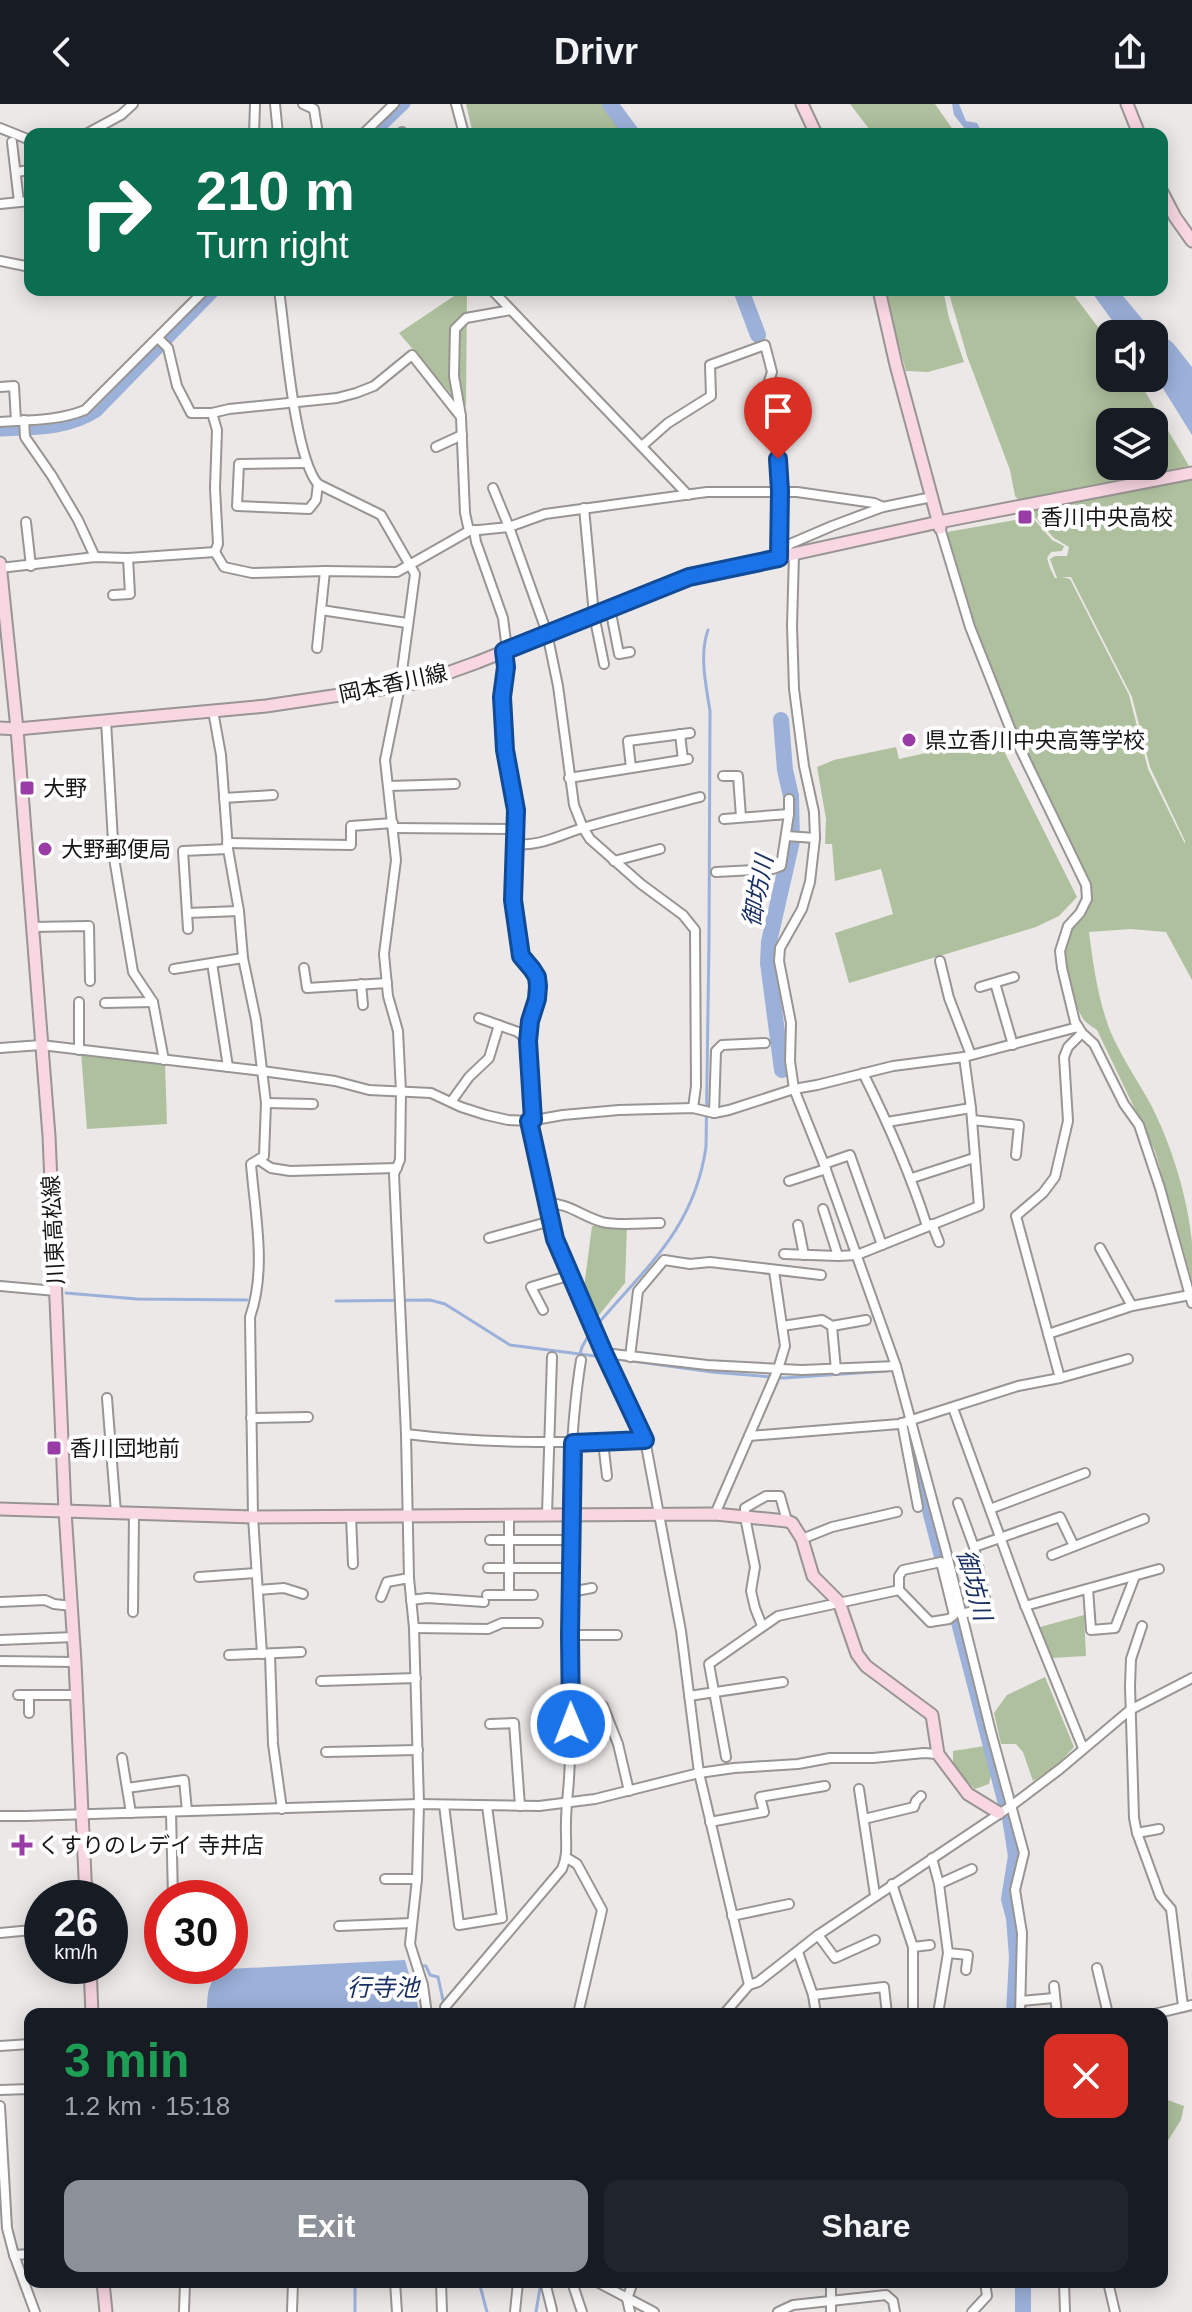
<!DOCTYPE html>
<html lang="en">
<head>
<meta charset="utf-8">
<style>
  body { margin:0; font-family:Helvetica,"Noto Sans JP",sans-serif; background:#20242c; color:#f1f3f6; height:100vh; display:flex; flex-direction:column; font-size:30px; white-space:nowrap }
  * { box-sizing:border-box; margin:0 }
  p { font-size:26px; color:#9ea1a6 }
  .icon { flex:none; width:44px; height:44px; fill:none; stroke:currentColor; stroke-width:2; stroke-linecap:round; stroke-linejoin:round }
  .map { position:relative; flex:1; overflow:hidden }
  .panel { position:absolute; left:24px; top:1904px; width:1144px; height:280px; display:flex; flex-direction:column; background:#171b24; border-radius:16px; box-shadow:0 4px 20px #0003 }
  .panel>* { flex:none }
  .hud { position:absolute; left:24px; top:24px; width:1144px; height:168px; border-radius:16px; box-shadow:0 4px 20px #0003; background:#0b6e4f; color:#fff; overflow:hidden }
  .controls { position:absolute; left:1096px; top:216px; display:grid; gap:16px }
  .controls a { display:grid; place-items:center; width:72px; height:72px; border-radius:16px; background:#171b24; box-shadow:0 4px 20px #0003; font-size:40px }
  .speed { position:absolute; left:24px; top:1776px; display:flex; gap:16px; font-size:40px; font-weight:700; text-align:center }
  .speed>* { display:grid; place-content:center; width:104px; height:104px; border-radius:50%; background:#171b24; box-shadow:0 4px 20px #0003; line-height:1 }
  .speed small { font-size:20px; font-weight:400 }
  .speed .limit { border:12px solid #d22; background:#fff; color:#111 }
  .pin { position:absolute; display:grid; place-items:center; width:68px; height:68px; color:#fff; margin:-82px -34px; border-radius:50% 50% 50% 0; rotate:-45deg; box-shadow:0 0 8px #0007 }
  .pin .icon { rotate:45deg }
  .me { position:absolute; width:88px; margin:-44px; rotate:359deg; stroke-linejoin:round; filter:drop-shadow(0 0 6px #0008) }
  .turn { display:flex; align-items:center; gap:28px; height:168px; padding:0 40px; font-size:36px }
  .turn .icon { width:104px; height:104px; stroke-width:2.5 }
  .turn b { display:block; font-size:56px; line-height:68px }
  .round { display:grid; place-items:center; flex:none; width:84px; height:84px; border-radius:16px; background:#20242c }
  .head { display:flex; align-items:center; justify-content:space-between; height:136px; padding:0 40px }
  h1 { font-size:48px; font-weight:600; line-height:60px; color:#1e9e55 }
  .cta { display:flex; gap:16px; margin-top:auto; padding:16px 40px }
  .cta a { flex:1; height:92px; border-radius:16px; background:#8c9099; color:#fff; font-size:32px; font-weight:600; line-height:92px; text-align:center }
  .cta a+a { background:#20242c; color:#f1f3f6 }
  header { display:flex; justify-content:space-between; align-items:center; height:104px; padding:0 40px; background:#171b24; font-size:36px; font-weight:600 }
  .map>svg:first-child { display:block }
  .green { fill:#aec09d; fill-rule:evenodd }
  .water { fill:#9cb1da }
  .lines { fill:none; stroke-linecap:round; stroke-linejoin:round }
  .stream { stroke:#9cb1da; stroke-width:3 }
  .canal { stroke:#9cb1da; stroke-width:9 }
  .river { stroke:#9cb1da; stroke-width:16 }
  .street-casing { stroke:#989593; stroke-width:12 }
  .secondary-casing { stroke:#989593; stroke-width:15 }
  .street { stroke:#fff; stroke-width:8 }
  .secondary { stroke:#f8d6e2; stroke-width:11 }
  .route-casing { stroke:#114b97; stroke-width:20 }
  .route { stroke:#1a73e8; stroke-width:14 }
  .poi-dot { fill:#9a3ca5; stroke:#fff; stroke-width:3 }
  .labels { text-anchor:middle; stroke-width:8; stroke-linejoin:round; paint-order:stroke }
  .poi-label { font-size:22px; fill:#181616; stroke:#fff; text-anchor:start }
  .street-label { font-size:22px; fill:#181616; stroke:#fff }
  .water-label { font-size:24px; font-style:italic; fill:#1a3063; stroke:#fff }
</style>
</head>
<body>
<header><svg class="icon" aria-label="back" viewBox="0 0 24 24"><path d="M15 5l-7 7 7 7"/></svg>Drivr<svg class="icon" aria-label="share" viewBox="0 0 24 24"><path d="M12 15V3M7 8l5-5 5 5M5 13v7h14v-7"/></svg></header>
<div class="map">
<svg width="1192" height="2208" viewBox="0 0 1192 2208">
  <rect width="100%" height="100%" fill="#ece8e7"/>
  <g class="green">
    <path d="M466,0h141l22,30h-156z"/>
    <path d="M850,0h85l21,30h-83z"/>
    <path d="M463,186h4l-1,114 -2,5 -65,-76z"/>
    <path d="M884,186h59l6,28 15,44 -36,10 -22,-1z"/>
    <path d="M948,186h122l40,53v35h27l55,93v509l-26,-48 -35,-3 -42,3c4,32 9,66 20,96 11,27 27,50 41,75 21,40 38,95 42,140 0,12 0,25 0,37l-37,-129 -58,-121c-5,-4 -12,-7 -15,-13 -12,-20 -19,-65 -21,-89l27,-23 3,-14 -78,-164 -39,-106 -27,-89 85,-15 20,23 12,6 -2,5 -11,1 -4,6 3,10 5,10h2l-7,-19 5,-3h12l2,-9 -15,-9 -39,-42 -5,-26 -43,-114zM1110,318h44v44h-44zM1062,473h9l61,120 18,70 35,74v3l-37,-75 -19,-74 -59,-116z"/>
    <path d="M997,633l80,160 -18,19 -23,11 -187,56 -14,-50 58,-19 -12,-45 -46,12 -3,-37h-7l1,-25 -9,-52 17,-7 62,-13 3,12z"/>
    <path d="M81,948l84,11 2,61 -80,5z"/>
    <path d="M592,1122h35l-2,57 -30,37 -12,-25z"/>
    <path d="M1084,1511l2,41 -35,2 -11,-31z"/>
    <path d="M1045,1573l29,70 -18,19 -23,15 -10,-29 -7,-8h-15l-7,-31 13,-18z"/>
    <path d="M985,1642l7,25 -3,13 -14,5 -22,-21v-17z"/>
    <path d="M1162,1994l22,8 -3,14 -19,30z"/>
  </g>
  <g class="water">
    <path d="M952,0h7l7,17 11,2 6,11h-14l-15,-19z"/>
    <path d="M1090,186h28l25,30 30,23 19,24v68l-38,-61v-40h-32z"/>
    <path d="M405,1856l15,54h-213c0,-21 0,-35 20,-45z"/>
  </g>
  <g class="lines">
    <g class="stream">
      <path d="M66,1189l71,6 110,1"/>
      <path d="M336,1197l94,-1 15,4 65,41 93,12"/>
      <path d="M596,1222c51,-60 98,-97 110,-179l3,-206 1,-230c-4,-26 -11,-56 -2,-81"/>
      <path d="M610,1254l102,14 72,6 103,-7"/>
      <path d="M578,1257l4,-14 9,-16"/>
      <path d="M566,1494v31"/>
      <path d="M566,1548l1,-16"/>
      <path d="M566,1554l1,60"/>
      <path d="M420,1862h6l4,9 8,2 5,23"/>
      <path d="M355,2178v30"/>
      <path d="M479,2178l8,30"/>
      <path d="M536,2208l5,-30"/>
    </g>
    <g class="canal">
      <path d="M375,30l31,-30"/>
      <path d="M0,328c34,-2 67,0 97,-19l120,-123"/>
    </g>
    <g class="river">
      <path d="M610,0l22,30"/>
      <path d="M741,186l17,45"/>
      <path d="M781,616l4,50 6,26 1,45 -23,101 -1,21 14,107"/>
      <path d="M911,1333l95,367"/>
      <path d="M1010,1714l6,38 -7,43 5,19 3,39 -3,57"/>
      <path d="M1023,2178v30"/>
    </g>
    <g class="street-casing">
      <g id="street">
        <path d="M275,0l3,30"/>
        <path d="M303,0l11,5 4,25"/>
        <path d="M456,0l8,30"/>
        <path d="M0,24l30,12"/>
        <path d="M402,28l1,2"/>
        <path d="M86,30l35,-19 12,-11"/>
        <path d="M254,30l1,-30"/>
        <path d="M363,30l31,-30"/>
        <path d="M12,38l7,60"/>
        <path d="M16,68l14,-2"/>
        <path d="M0,100l30,-3"/>
        <path d="M0,157l30,6"/>
        <path d="M279,186c6,41 15,167 39,194l63,31 34,59 -15,112 -15,74 11,100 -12,94 4,42 10,35 3,61 -1,68 -6,14 12,260 3,144 5,50 5,176 -2,75 -7,65 13,41 4,29"/>
        <path d="M492,186l196,205"/>
        <path d="M158,234l10,10 9,38 14,27h21l17,-4 108,-11 19,-5 18,-7 38,-31 49,62 4,96 4,18"/>
        <path d="M0,283l14,-1 2,35"/>
        <path d="M212,309l5,17 -2,58 3,56 -3,8"/>
        <path d="M461,312l-7,-40 1,-47 11,-11 45,-8"/>
        <path d="M24,316l1,17 27,39 26,44 17,37"/>
        <path d="M0,318c29,-2 58,-1 85,-12l120,-120"/>
        <path d="M642,342l26,-23 43,-27 -1,-31 55,-20 7,27 -4,12 8,44 4,63 -1,67"/>
        <path d="M436,343l26,-12"/>
        <path d="M306,359l-67,1 -2,42 72,3 7,-9 2,-16"/>
        <path d="M493,384l16,39 38,106 11,53 16,119 9,23 7,11 51,45 42,31 12,15 1,156 -3,22"/>
        <path d="M584,404l10,107 10,49"/>
        <path d="M26,418l5,44"/>
        <path d="M940,424l30,99 40,101 76,157 1,14 -7,14 -12,13 -8,25 2,17 13,54 7,11 12,11 30,60 15,21 21,63 32,115"/>
        <path d="M474,426l2,12 27,76 4,32"/>
        <path d="M794,450l-2,72 2,63 10,77 10,46 1,26 -5,44 -8,27 -22,39 -1,13 12,62 -1,38 4,28 30,75 72,202 50,185 45,181 33,121 -9,37 7,43 -2,81"/>
        <path d="M779,453l11,-13 42,-18 51,-19 49,-10"/>
        <path d="M0,464l95,-11 33,1 87,-6 9,15 28,6 73,-2 72,1 72,-41 40,-4 36,-13 162,-22h90l77,11 9,4"/>
        <path d="M113,491l17,-1 -2,-36"/>
        <path d="M610,504l9,46 11,-2"/>
        <path d="M321,506l86,13"/>
        <path d="M317,544l8,-77"/>
        <path d="M504,547l2,16 -4,30 3,53 11,60 -3,90 6,48c4,13 16,20 18,33 4,19 -7,38 -9,56 -1,27 3,56 5,83"/>
        <path d="M213,607l8,44 7,94 11,62 4,47 13,62 10,83 -2,53 -13,8c4,50 16,105 -1,153l3,200 9,137"/>
        <path d="M106,617l8,137 19,114 20,30 11,58"/>
        <path d="M680,630l3,26"/>
        <path d="M631,664l-3,-27 62,-8"/>
        <path d="M723,672h15l3,41"/>
        <path d="M569,674l119,-19"/>
        <path d="M389,682l66,-2"/>
        <path d="M224,694l49,-3"/>
        <path d="M724,715l65,-5"/>
        <path d="M393,724l122,1"/>
        <path d="M786,732l29,2"/>
        <path d="M227,739l124,2v-19l42,-3"/>
        <path d="M515,740c26,3 46,-10 71,-17 38,-11 76,-20 114,-30"/>
        <path d="M614,757l46,-12"/>
        <path d="M716,768l57,-3 8,-3 8,-52v-15"/>
        <path d="M187,809l52,-2"/>
        <path d="M32,823l57,-1 1,55"/>
        <path d="M188,825l-5,-78 45,-2"/>
        <path d="M940,857l9,37 22,57"/>
        <path d="M212,859l16,104"/>
        <path d="M304,864l3,20 80,-5"/>
        <path d="M174,865l69,-11"/>
        <path d="M995,879l18,62"/>
        <path d="M361,880l2,21"/>
        <path d="M980,883l34,-10"/>
        <path d="M79,898v48"/>
        <path d="M105,899l48,-1"/>
        <path d="M479,914l39,14 10,9"/>
        <path d="M0,944l41,-3 221,26 73,10 34,9 62,3 30,14 25,8 22,5 21,1 34,-6 56,-5 74,-2 21,5 15,-3 65,-21 23,-4 76,-19 71,-9 114,-30"/>
        <path d="M863,969c25,50 47,100 64,153"/>
        <path d="M451,998l18,-25 20,-19 10,-33"/>
        <path d="M266,999l47,1"/>
        <path d="M714,1009l2,-62 6,-6 43,-2"/>
        <path d="M972,1016l47,5 -3,30"/>
        <path d="M529,1017l26,118 49,114 41,87 36,191 18,142 50,212"/>
        <path d="M887,1018l84,-14"/>
        <path d="M259,1056l12,8 19,3 107,-3"/>
        <path d="M824,1060l26,-9 32,90"/>
        <path d="M912,1074l62,-20"/>
        <path d="M789,1077l37,-12"/>
        <path d="M547,1099c21,0 35,13 55,19 15,4 42,1 58,1"/>
        <path d="M823,1105l15,47"/>
        <path d="M932,1120l7,18"/>
        <path d="M798,1121l6,30"/>
        <path d="M489,1134l62,-17"/>
        <path d="M1100,1144l32,58"/>
        <path d="M784,1150l54,2 19,-1 122,-49 -8,-98 -7,-51"/>
        <path d="M0,1182l56,5"/>
        <path d="M543,1206l-12,-23 40,-12"/>
        <path d="M782,1222l40,-6 10,6 34,-6"/>
        <path d="M832,1222l4,44"/>
        <path d="M1048,1230l84,-28 58,-11"/>
        <path d="M604,1249l103,12 95,5 94,-4"/>
        <path d="M630,1253l8,-66 26,-31 26,4 20,-2 111,13"/>
        <path d="M1060,1274l68,-19"/>
        <path d="M107,1294l9,115"/>
        <path d="M953,1304l70,192 60,148"/>
        <path d="M251,1314l57,-1"/>
        <path d="M902,1319l16,84"/>
        <path d="M406,1330c81,10 158,9 239,6"/>
        <path d="M749,1332l150,-12 119,-38 42,-8 -44,-162 27,-23 12,-16 13,-56 -4,-64 4,-10 14,-14"/>
        <path d="M603,1338l4,34"/>
        <path d="M958,1399l16,44 13,61 -26,6"/>
        <path d="M990,1405l95,-36"/>
        <path d="M509,1410v80"/>
        <path d="M547,1410l5,-157"/>
        <path d="M715,1410l63,-145 7,-23 -11,-75"/>
        <path d="M351,1412l2,48"/>
        <path d="M802,1435l30,-12 65,-15"/>
        <path d="M490,1436h73"/>
        <path d="M974,1443l86,-30 14,29"/>
        <path d="M1052,1451l92,-36"/>
        <path d="M941,1458l13,53 -5,4 -19,3 -31,-32v-14l4,-6z"/>
        <path d="M488,1464h75"/>
        <path d="M199,1473l57,-4"/>
        <path d="M1088,1485l3,41 24,-2 20,-52"/>
        <path d="M258,1486l26,-2 19,6"/>
        <path d="M570,1488l22,-4"/>
        <path d="M487,1491h46"/>
        <path d="M381,1493l6,-15 22,-4"/>
        <path d="M411,1496l16,-2 57,4"/>
        <path d="M0,1498l45,-2 9,4 18,2"/>
        <path d="M1025,1502l134,-37"/>
        <path d="M133,1508l1,-99"/>
        <path d="M762,1522l-7,-18 -4,-17 4,-24 -10,-50v-9l21,-12h14l7,25"/>
        <path d="M1142,1522l-11,33 -1,27 4,132 3,15 23,63 11,13 12,97"/>
        <path d="M414,1524l74,1 14,-6h36"/>
        <path d="M570,1531h47"/>
        <path d="M0,1536l74,-3"/>
        <path d="M229,1551l72,-3"/>
        <path d="M270,1551l3,89 9,65"/>
        <path d="M0,1557l75,1"/>
        <path d="M321,1577l95,-3"/>
        <path d="M18,1591h59"/>
        <path d="M689,1592l94,-14"/>
        <path d="M603,1602l15,38 11,47"/>
        <path d="M29,1609v-18"/>
        <path d="M490,1620l24,-1 6,83"/>
        <path d="M326,1648l92,-2"/>
        <path d="M726,1653l-17,-93 69,-48 121,-26"/>
        <path d="M122,1654l9,55"/>
        <path d="M127,1684l57,-8 3,31"/>
        <path d="M859,1685l16,106"/>
        <path d="M444,1701l15,120 43,-7 -15,-112"/>
        <path d="M171,1708l2,86"/>
        <path d="M0,1712h26l393,-12 120,2 56,-7 104,-26 35,-5 64,-4 32,-6h43l51,-5 14,1"/>
        <path d="M864,1715l50,-12 2,-6 5,-5"/>
        <path d="M710,1718l54,-10 -4,-15 65,-11"/>
        <path d="M1137,1729l22,-4"/>
        <path d="M567,1754l10,6 25,46 -24,104"/>
        <path d="M932,1754l7,26 9,69 -10,61"/>
        <path d="M385,1775h32"/>
        <path d="M892,1780l21,63v67"/>
        <path d="M939,1780l33,-15"/>
        <path d="M732,1812l57,-12"/>
        <path d="M339,1822l73,-3"/>
        <path d="M0,1829l42,-4"/>
        <path d="M818,1831l17,23 40,-18"/>
        <path d="M913,1843l17,-2"/>
        <path d="M798,1848l15,43 3,19"/>
        <path d="M948,1849l20,2 -2,15"/>
        <path d="M1097,1864l11,46"/>
        <path d="M1054,1882l3,28"/>
        <path d="M813,1891l71,-8 3,27"/>
        <path d="M1021,1897l33,-3"/>
        <path d="M445,1910v-7l117,-138c7,-16 3,-30 4,-47 0,-14 2,-28 3,-43 8,-139 -10,-281 12,-419"/>
        <path d="M724,1910l25,-29 9,-3 60,-47 193,-129 49,-37 70,-59 62,-32"/>
        <path d="M1154,1910l38,-9"/>
        <path d="M0,1942l30,-2"/>
        <path d="M0,1986l30,-1"/>
        <path d="M0,2002l7,122 7,27 21,57"/>
        <path d="M14,2151l16,-1"/>
        <path d="M395,2178l2,30"/>
        <path d="M441,2178l1,30"/>
        <path d="M545,2178l7,28"/>
        <path d="M572,2178l10,30"/>
        <path d="M597,2178l57,30"/>
        <path d="M831,2178v30"/>
        <path d="M1064,2178l1,30"/>
        <path d="M1108,2178l7,30"/>
        <path d="M184,2208l1,-30"/>
        <path d="M292,2208l1,-30"/>
        <path d="M515,2208l3,-30"/>
        <path d="M630,2208l-3,-13 6,-17"/>
        <path d="M778,2208l15,-7 93,-10 7,6 2,11"/>
        <path d="M972,2208l15,-16 -2,-14"/>
      </g>
    </g>
    <g class="secondary-casing">
      <g id="secondary">
        <path d="M802,0l14,30"/>
        <path d="M1127,0l12,30"/>
        <path d="M1162,88l13,25 17,24"/>
        <path d="M879,186l17,75 44,163"/>
        <path d="M0,459l17,166 32,407 16,375 10,151 11,236"/>
        <path d="M0,624l17,1 249,-23 134,-20 28,-6 50,-18 211,-85 250,-55 253,-49"/>
        <path d="M0,1405l253,8 462,-3 72,7 5,2 10,16 11,37 26,26 18,52 9,12 66,49 6,39 30,40 31,19"/>
        <path d="M90,1862l2,48"/>
        <path d="M103,2178l3,30"/>
      </g>
    </g>
    <use href="#street" class="street"/>
    <use href="#secondary" class="secondary"/>
  </g>
  <g class="lines">
    <g class="route-casing">
      <path id="route" d="M571,1620l-1,-89 3,-192 72,-3 -41,-87 -49,-114 -26,-118 4,-1 -5,-79 2,-20 7,-22 1,-13 -1,-9 -5,-8 -11,-13 -8,-56 3,-90 -11,-60 -3,-53 4,-30 -2,-16 185,-74 90,-19 1,-67 -2,-32"/>
    </g>
    <use href="#route" class="route"/>
  </g>
  <g class="poi-dot">
    <rect x="1017" y="405" width="16" height="16" rx="4"/>
    <circle cx="909" cy="636" r="8"/>
    <rect x="19" y="676" width="16" height="16" rx="4"/>
    <circle cx="45" cy="745" r="8"/>
    <rect x="46" y="1336" width="16" height="16" rx="4"/>
    <path d="M18 1729h8v8h8v8h-8v8h-8v-8h-8v-8h8z"/>
  </g>
  <g class="labels">
    <g class="poi-label">
      <text x="1041" y="421">香川中央高校</text>
      <text x="925" y="644">県立香川中央高等学校</text>
      <text x="43" y="692">大野</text>
      <text x="61" y="753">大野郵便局</text>
      <text x="70" y="1352">香川団地前</text>
      <text x="38" y="1749">くすりのレデイ 寺井店</text>
    </g>
    <g class="street-label">
      <text transform="translate(393 579) rotate(-12)" y="8">岡本香川線</text>
      <text transform="translate(53 1126) rotate(-93)" y="8">川東高松線</text>
    </g>
    <g class="water-label">
      <text transform="translate(758 787) rotate(-79)" y="8">御坊川</text>
      <text transform="translate(974 1481) rotate(75)" y="8">御坊川</text>
      <text x="383" y="1892">行寺池</text>
    </g>
  </g>
</svg>
<div class="controls">
<a><svg class="icon" aria-label="sound" viewBox="0 0 24 24"><path d="M4 9h4l5-4v14l-5-4H4zM17 9q2 3 0 6"/></svg></a>
<a><svg class="icon" aria-label="layers" viewBox="0 0 24 24"><path d="M12 4l9 5-9 5-9-5zM3 14l9 5 9-5"/></svg></a>
</div>
<div class="speed"><div>26<small>km/h</small></div><div class="limit">30</div></div>
<div class="pin" style="left:778px;top:355px;background:#d93025"><svg class="icon" aria-label="arrive" viewBox="0 0 24 24"><path d="M6 21V4h12l-3 4 3 4H6"/></svg></div>
<svg class="me" style="left:571px;top:1620px" viewBox="-20 -20 40 40"><circle r="17" fill="#1a73e8" stroke="#fff" stroke-width="3"/><path d="M0-11L8 9 0 5-8 9z" fill="#fff"/></svg>
<div class="hud">
<div class="turn"><svg class="icon" aria-label="right" viewBox="0 0 24 24"><path d="M7 20v-9h11M14 6l5 5-5 5"/></svg><div><b>210 m</b>Turn right</div></div>
</div>
<section class="panel">
<div class="head"><div><h1>3 min</h1><p>1.2 km · 15:18</p></div><a class="round" style="background:#d93025;color:#fff"><svg class="icon" aria-label="close" viewBox="0 0 24 24"><path d="M6 6l12 12M18 6L6 18"/></svg></a></div>
<div class="cta"><a>Exit</a><a>Share</a></div>
</section>
</div>
</body>
</html>
